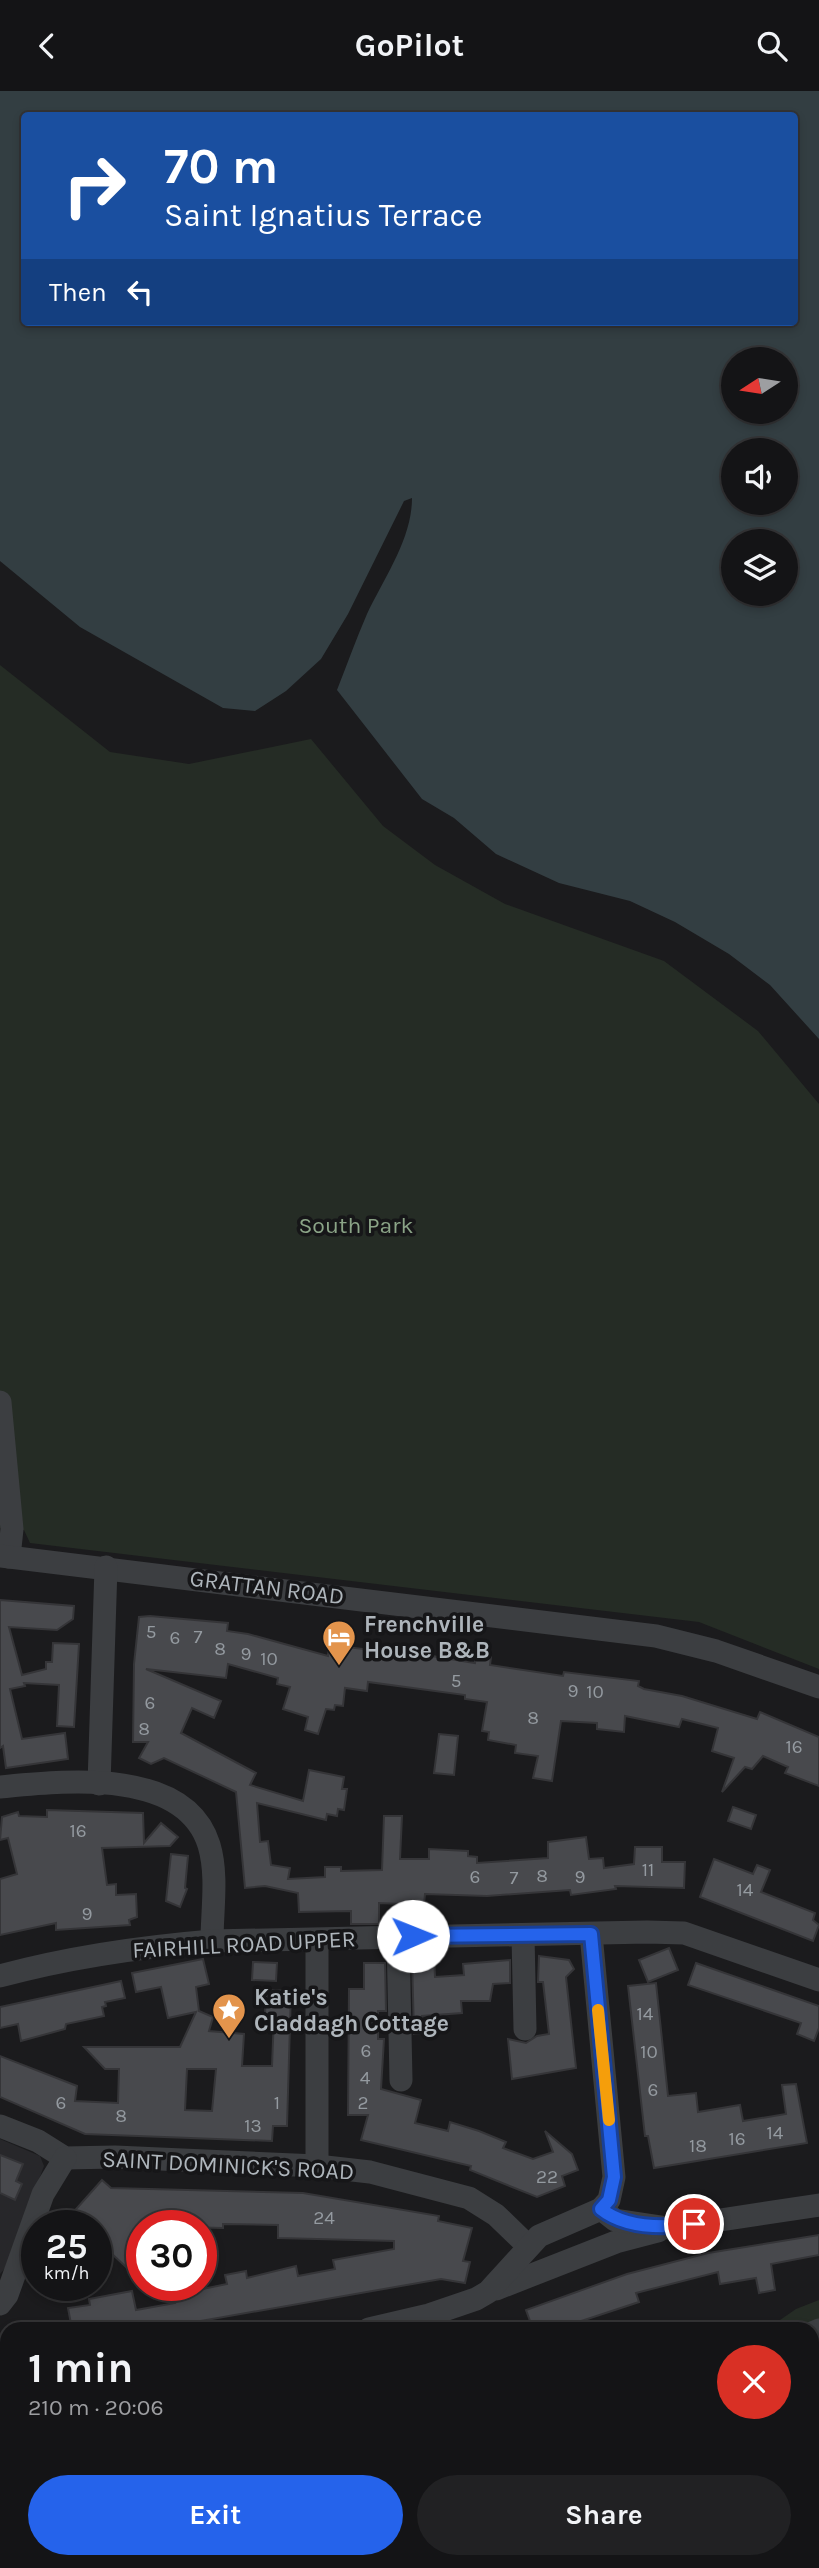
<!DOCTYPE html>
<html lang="en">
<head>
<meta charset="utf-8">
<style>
  body { margin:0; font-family:Karla,sans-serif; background:#212123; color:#f1f3f6; height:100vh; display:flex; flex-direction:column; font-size:26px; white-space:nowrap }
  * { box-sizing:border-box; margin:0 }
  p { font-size:23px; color:#9d9ea1 }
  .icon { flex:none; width:38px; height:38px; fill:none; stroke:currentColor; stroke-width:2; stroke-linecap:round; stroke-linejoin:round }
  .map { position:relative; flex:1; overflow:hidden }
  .side { position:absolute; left:0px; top:2231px; width:819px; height:247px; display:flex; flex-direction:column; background:#141416; border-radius:21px 21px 0 0; box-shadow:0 4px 10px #0003,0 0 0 2px #333335 }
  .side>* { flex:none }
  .hud { position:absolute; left:21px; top:21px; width:777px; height:214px; border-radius:7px; box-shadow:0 4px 10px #0003,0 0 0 2px #333335; background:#1a4fa0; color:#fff; overflow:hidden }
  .needle { width:46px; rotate:258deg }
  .tools { position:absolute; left:721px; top:256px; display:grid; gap:14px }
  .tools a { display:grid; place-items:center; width:77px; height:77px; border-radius:50%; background:#141416; box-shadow:0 4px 10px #0003,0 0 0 2px #333335; font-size:35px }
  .speed { position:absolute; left:21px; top:2119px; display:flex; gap:14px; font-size:35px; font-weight:700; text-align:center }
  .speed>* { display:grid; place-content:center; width:91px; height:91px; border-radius:50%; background:#141416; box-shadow:0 4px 10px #0003,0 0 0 2px #333335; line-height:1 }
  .speed small { font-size:18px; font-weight:400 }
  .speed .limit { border:10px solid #d22; background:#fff; color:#111 }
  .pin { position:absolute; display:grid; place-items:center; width:60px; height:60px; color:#fff; margin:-30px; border:4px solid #fff; border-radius:50%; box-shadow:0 2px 7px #0007 }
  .me { position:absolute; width:77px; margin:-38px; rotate:89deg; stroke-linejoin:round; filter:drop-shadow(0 0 5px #0008) }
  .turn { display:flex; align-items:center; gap:24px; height:147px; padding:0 28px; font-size:32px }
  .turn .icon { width:91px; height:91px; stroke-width:2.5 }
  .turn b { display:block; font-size:49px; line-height:60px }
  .then { display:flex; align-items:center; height:66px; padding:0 28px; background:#0003; gap:14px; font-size:26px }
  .round { display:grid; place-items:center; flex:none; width:74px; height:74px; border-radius:37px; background:#212123 }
  .head { display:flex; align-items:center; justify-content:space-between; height:119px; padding:0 28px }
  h1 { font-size:42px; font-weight:700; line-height:52px }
  .action { display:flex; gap:14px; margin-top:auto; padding:14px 28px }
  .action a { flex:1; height:80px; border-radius:42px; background:#2563eb; color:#fff; font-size:28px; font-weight:700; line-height:80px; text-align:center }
  .action a+a { background:#212123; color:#f1f3f6 }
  header { display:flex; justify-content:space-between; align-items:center; height:91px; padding:0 28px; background:#141416; font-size:32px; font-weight:700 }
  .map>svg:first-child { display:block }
  .built { fill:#27272a }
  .green { fill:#252c25 }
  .water { fill:#333e42; fill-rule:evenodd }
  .building { fill:#48494d; stroke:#353538; stroke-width:2; fill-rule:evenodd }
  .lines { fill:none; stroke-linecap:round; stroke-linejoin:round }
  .minor { stroke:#3c3e41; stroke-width:23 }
  .route-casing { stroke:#184099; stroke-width:18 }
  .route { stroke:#2563eb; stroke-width:12 }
  .slow { stroke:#f59e0b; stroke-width:12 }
  .labels { text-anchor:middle; stroke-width:7; stroke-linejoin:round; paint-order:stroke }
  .number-label { font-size:19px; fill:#949aa0 }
  .park-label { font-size:23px; fill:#8ba487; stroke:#161618 }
  .street-label { font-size:23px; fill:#aeb5bb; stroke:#161618 }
  .poi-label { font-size:23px; font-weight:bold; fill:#aeb5bb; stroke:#161618; text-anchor:start }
</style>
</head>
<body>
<header><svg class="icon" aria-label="back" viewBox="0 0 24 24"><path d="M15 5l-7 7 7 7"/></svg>GoPilot<svg class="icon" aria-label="search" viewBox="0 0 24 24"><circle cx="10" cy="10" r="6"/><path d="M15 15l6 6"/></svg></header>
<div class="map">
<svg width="819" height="2477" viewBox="0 0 819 2477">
  <rect width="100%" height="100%" fill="#1b1b1d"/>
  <g class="built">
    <path d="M0,2048l40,17 4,10 -37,100 -7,8z"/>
    <path d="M0,2299h7v172h336l1,6h-344z"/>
  </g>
  <g class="green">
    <path d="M0,574l110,87 79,12 122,-25 72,87 52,39 70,39 159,57 94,70 61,73v565l-120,-47 -669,-79 -6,-13 -24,-2z"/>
    <path d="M819,2209v19l-27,10h-25l29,-20z"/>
  </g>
  <path class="water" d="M0,0h819v948l-49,-54 -41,-31 -54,-32 -45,-21 -71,-18 -63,-29 -42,-36 -32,-19 -85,-109c10,-25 19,-51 30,-76 17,-36 45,-75 45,-116l-8,3 -56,113 -27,45 -35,32 -31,20 -32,-3 -143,-81 -80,-66zM24,24h770v207h-770zM733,268h53v52h-53zM733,359h53v52h-53zM733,450h53v52h-53z"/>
  <g class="building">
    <path d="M0,1509l74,6 -1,13 -16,11 -48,-3 13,48 24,-6v-7h6l1,-19 26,1 -5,83 -17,-1 2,-41 -35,-2 1,3 -15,3 12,50 43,-6 3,26 -62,9 -3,-22 -3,2z"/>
    <path d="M150,1525l78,7 -1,8 21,3 80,22 1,-11 60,7v-3l86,14 1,-8 15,2 -1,8 73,11 1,-4 75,9 -1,5 6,3 38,7 75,23 3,-7 59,25v49l-34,-13 3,-6 -25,-11 -11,13 -7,-2 -23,25 12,-34 -22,-7 6,-23 -36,-9 -3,8 -54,-11 -1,16 -27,-3v-6l-36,-2 -9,60 -19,-3 5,-22 -23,-3 1,-8 -28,-5 1,-8 -7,-1 5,-29 -22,-3v-4l-97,-13 -1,9 -22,-3 -2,18 -8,-1 -1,5 -8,-1 -8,25 -13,-4 3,-13 -25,-8 7,-22 -13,-3 1,-6 -50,-14 -2,14 -80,-9 75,32 -7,17 -22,-10 -11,25 75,40 -6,12 53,16 6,-31 35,7 -2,12h5l-3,21 -6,-1 -1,7 -10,-2 -1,6 -69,-17 3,39 8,-1 3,24 19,3 -2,11 37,-2v-10h16v4l41,-1 2,-54h18l-2,43h29v-10l39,2v5l9,1v6l71,-5v-16l38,-5 3,22 14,-1 1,10 30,-4 1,-17h27v15h23l-1,26 -69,-2 1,3 -45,6 -1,-5 -83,6 -62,-2 -1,11 -45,-2v21h-28v-13l-52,1 -1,-19 -33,-7 -20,2 -9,-96 -72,-34 -13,6 -12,-6 9,-16h-15l1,-78 5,-47z"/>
    <path d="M439,1643l19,2 -4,39 -20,-2z"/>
    <path d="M733,1716l23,8 -5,14 -23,-8z"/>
    <path d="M47,1719l96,3 1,30 17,-20 17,14 -8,9 -68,2 5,37 9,-1v11l20,-1 1,23 -8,3 1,5 -74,5v-7l-56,12v-56l17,-5 -9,-36 -8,2 2,-23 16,-5 1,4 28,1z"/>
    <path d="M171,1763l17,2 -3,32 2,1 -7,18 -14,-6z"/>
    <path d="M714,1768l39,15 4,-9 13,5 -9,22 54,21 -2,7 6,5 -6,16 -113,-44z"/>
    <path d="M669,1857l9,22 -30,12 -9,-22z"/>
    <path d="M539,1865l30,4 5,9 -8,8 10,91 -64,11 -4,-40 18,4 11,-7 12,-2 -6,-52h-5z"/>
    <path d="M434,1866l1,20 29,-2 -1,-11 47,-4v23l-17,1 -3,17h-29l1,12 -40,3 2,17 -10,1 -2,-76z"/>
    <path d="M203,1868l6,25 -13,3 3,24 14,6 -4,14 35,3 -2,32h30l2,-50 -9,-1 1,-25 25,1 -4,135h-14l-1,15 -187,-7 -85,-37v-41l77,30 -2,15 43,2 1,-34h-14l-21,-22h96l16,-35 -28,6 -7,-31 -25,5 -4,-19zM187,1978h29l-4,42 -27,-1z"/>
    <path d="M253,1871l24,1 -1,18 -24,-1z"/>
    <path d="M364,1872h21l1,48h-8v28h6l-3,50 40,11 -6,23 33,8 2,-9 29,9 27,11 -3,6 30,11 20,-7 -8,-21 27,23 6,16 -16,6 3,10 -28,11 -67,-27 1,-4 -110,-26 7,-25h-20l1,-126h15z"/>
    <path d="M696,1872l123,43v22l-5,13 -17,-7 4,-11 -113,-38z"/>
    <path d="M121,1890l4,17 -20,4 1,4 -4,1 2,9 -38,8 -1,5 -44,12 -3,-17 -18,4v-21z"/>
    <path d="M656,1892l12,113 28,-3 2,19 42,-7 3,16 43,-7 -4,-29 14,-1 11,59 -153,25 -6,-32h-3l-17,-150z"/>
    <path d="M0,2064l23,9 -7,17 6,3 -7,16 -15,-7z"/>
    <path d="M102,2089l9,8 192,5 136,23 -1,5 34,7 -9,33 7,1 -5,21 -24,-4 -263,46v-3l-44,7h-62l-4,-21 22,-3 -1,-6 43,-8 4,19 39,-7 -2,-8 54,-11 -2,-9 21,-4 1,7 49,-12 2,10 37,-7 -2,-9 61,-11v-8l-116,-3v-13l-55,-1v4l-81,-2h-3l3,39 -16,2 -30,-28v-13h-35z"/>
    <path d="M819,2144v20l-48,9 4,26 -16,3 -3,-15 -36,6 -2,-12 -82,21 3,9 -82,27h-12l-1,-4 -11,4 -7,-19 101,-36 81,-21z"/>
  </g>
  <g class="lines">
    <g class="minor">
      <path d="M0,1311l12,127 -3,28"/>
      <path d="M0,1465l656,80 60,15 103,36"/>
      <path d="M99,1693l7,-217"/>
      <path d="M0,1696c64,-6 185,-20 209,58 9,30 3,66 3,96"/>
      <path d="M591,1843l23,243 -5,23 -8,9"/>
      <path d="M523,1844l2,94"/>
      <path d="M398,1846l3,143"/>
      <path d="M0,1885c70,-19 140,-29 212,-35l435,-9 37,1 135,47"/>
      <path d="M0,2035l38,15 27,17 50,-1 202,9 53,6 99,26 27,17 31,30"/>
      <path d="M317,2075v-226"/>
      <path d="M496,2198l120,-47 42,-11"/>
      <path d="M0,2213l7,-9 36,-101 22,-36"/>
      <path d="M369,2238l60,-14 47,-16 12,-7 51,-56 62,-27 14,11 53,8 151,-23"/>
      <path d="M812,2242l7,-3"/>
      <path d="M0,2269l7,6"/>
      <path d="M0,2315h7"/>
      <path d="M0,2348l7,-13"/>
      <path d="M440,2471l1,6"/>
      <path d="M617,2471l1,6"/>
      <path d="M797,2471l1,6"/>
      <path d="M149,2477l19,-6"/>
    </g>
  </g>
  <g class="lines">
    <g class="route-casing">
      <path id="route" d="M413,1845l178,-2 23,243 -5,23 -8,9c25,20 63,19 93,15"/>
    </g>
    <use href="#route" class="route"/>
    <path class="slow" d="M598,1919l11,110"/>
  </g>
  <defs>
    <g id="hotel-pin" transform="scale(1.75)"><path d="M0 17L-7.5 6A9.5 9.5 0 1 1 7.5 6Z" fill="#e3944c" stroke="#161618"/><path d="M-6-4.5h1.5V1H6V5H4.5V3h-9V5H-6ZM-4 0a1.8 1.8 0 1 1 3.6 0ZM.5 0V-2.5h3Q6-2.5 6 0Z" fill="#fff"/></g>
    <g id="sight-pin" transform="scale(1.75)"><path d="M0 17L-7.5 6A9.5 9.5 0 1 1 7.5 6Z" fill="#e3944c" stroke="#161618"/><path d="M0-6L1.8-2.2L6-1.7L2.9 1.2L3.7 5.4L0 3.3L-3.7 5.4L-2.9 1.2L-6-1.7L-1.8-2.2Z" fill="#fff"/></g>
  </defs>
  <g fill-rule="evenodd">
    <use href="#hotel-pin" x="339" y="1546"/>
    <use href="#sight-pin" x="229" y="1919"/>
  </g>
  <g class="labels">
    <g class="number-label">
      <text x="151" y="1547">5</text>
      <text x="198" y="1552">7</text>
      <text x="175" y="1553">6</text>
      <text x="220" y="1564">8</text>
      <text x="246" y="1569">9</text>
      <text x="269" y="1574">10</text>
      <text x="456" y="1596">5</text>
      <text x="573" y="1606">9</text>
      <text x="595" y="1607">10</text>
      <text x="150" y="1618">6</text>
      <text x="533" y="1633">8</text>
      <text x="144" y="1644">8</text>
      <text x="794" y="1662">16</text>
      <text x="78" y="1746">16</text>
      <text x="648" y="1785">11</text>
      <text x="542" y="1791">8</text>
      <text x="475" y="1792">6</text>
      <text x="580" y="1792">9</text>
      <text x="514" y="1793">7</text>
      <text x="745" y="1805">14</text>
      <text x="87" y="1829">9</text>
      <text x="645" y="1929">14</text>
      <text x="366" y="1966">6</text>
      <text x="649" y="1967">10</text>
      <text x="365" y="1993">4</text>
      <text x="653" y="2005">6</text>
      <text x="61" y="2018">6</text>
      <text x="277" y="2018">1</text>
      <text x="363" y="2018">2</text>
      <text x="121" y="2031">8</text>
      <text x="253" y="2041">13</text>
      <text x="775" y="2048">14</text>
      <text x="737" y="2054">16</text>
      <text x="698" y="2061">18</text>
      <text x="547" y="2092">22</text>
      <text x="324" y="2133">24</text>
    </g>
    <g class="park-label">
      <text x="356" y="1142">South Park</text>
    </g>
    <g class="street-label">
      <text transform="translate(267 1496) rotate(7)" y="8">GRATTAN ROAD</text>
      <text transform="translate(244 1853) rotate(-3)" y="8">FAIRHILL ROAD UPPER</text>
      <text transform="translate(228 2074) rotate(3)" y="8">SAINT DOMINICK'S ROAD</text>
    </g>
    <g class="poi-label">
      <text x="364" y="1541">Frenchville<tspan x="364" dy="26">House B&amp;B</tspan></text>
      <text x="254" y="1914">Katie's<tspan x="254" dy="26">Claddagh Cottage</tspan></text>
    </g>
  </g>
</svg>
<div class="tools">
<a><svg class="needle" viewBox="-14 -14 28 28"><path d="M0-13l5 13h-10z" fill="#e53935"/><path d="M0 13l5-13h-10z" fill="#9d9ea1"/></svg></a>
<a><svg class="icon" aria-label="sound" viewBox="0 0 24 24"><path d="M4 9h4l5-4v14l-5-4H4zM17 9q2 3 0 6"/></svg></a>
<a><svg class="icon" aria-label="layers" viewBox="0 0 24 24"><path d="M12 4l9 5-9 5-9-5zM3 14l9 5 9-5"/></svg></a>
</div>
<div class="speed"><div>25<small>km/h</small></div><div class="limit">30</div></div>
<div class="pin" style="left:694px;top:2133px;background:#d93025"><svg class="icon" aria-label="arrive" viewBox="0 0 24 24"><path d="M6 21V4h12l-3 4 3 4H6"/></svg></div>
<svg class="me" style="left:413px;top:1845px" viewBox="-20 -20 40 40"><circle r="19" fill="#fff"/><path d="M0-13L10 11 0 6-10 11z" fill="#2563eb"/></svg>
<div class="hud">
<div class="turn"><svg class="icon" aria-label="right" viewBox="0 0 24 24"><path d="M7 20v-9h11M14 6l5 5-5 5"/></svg><div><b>70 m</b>Saint Ignatius Terrace</div></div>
<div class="then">Then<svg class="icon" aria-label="left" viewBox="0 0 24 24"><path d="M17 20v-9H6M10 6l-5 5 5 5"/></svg></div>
</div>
<section class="side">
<div class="head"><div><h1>1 min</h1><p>210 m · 20:06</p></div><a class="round" style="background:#d93025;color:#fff"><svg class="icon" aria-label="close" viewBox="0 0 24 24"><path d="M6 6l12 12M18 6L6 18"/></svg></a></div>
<div class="action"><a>Exit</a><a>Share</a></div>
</section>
</div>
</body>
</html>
